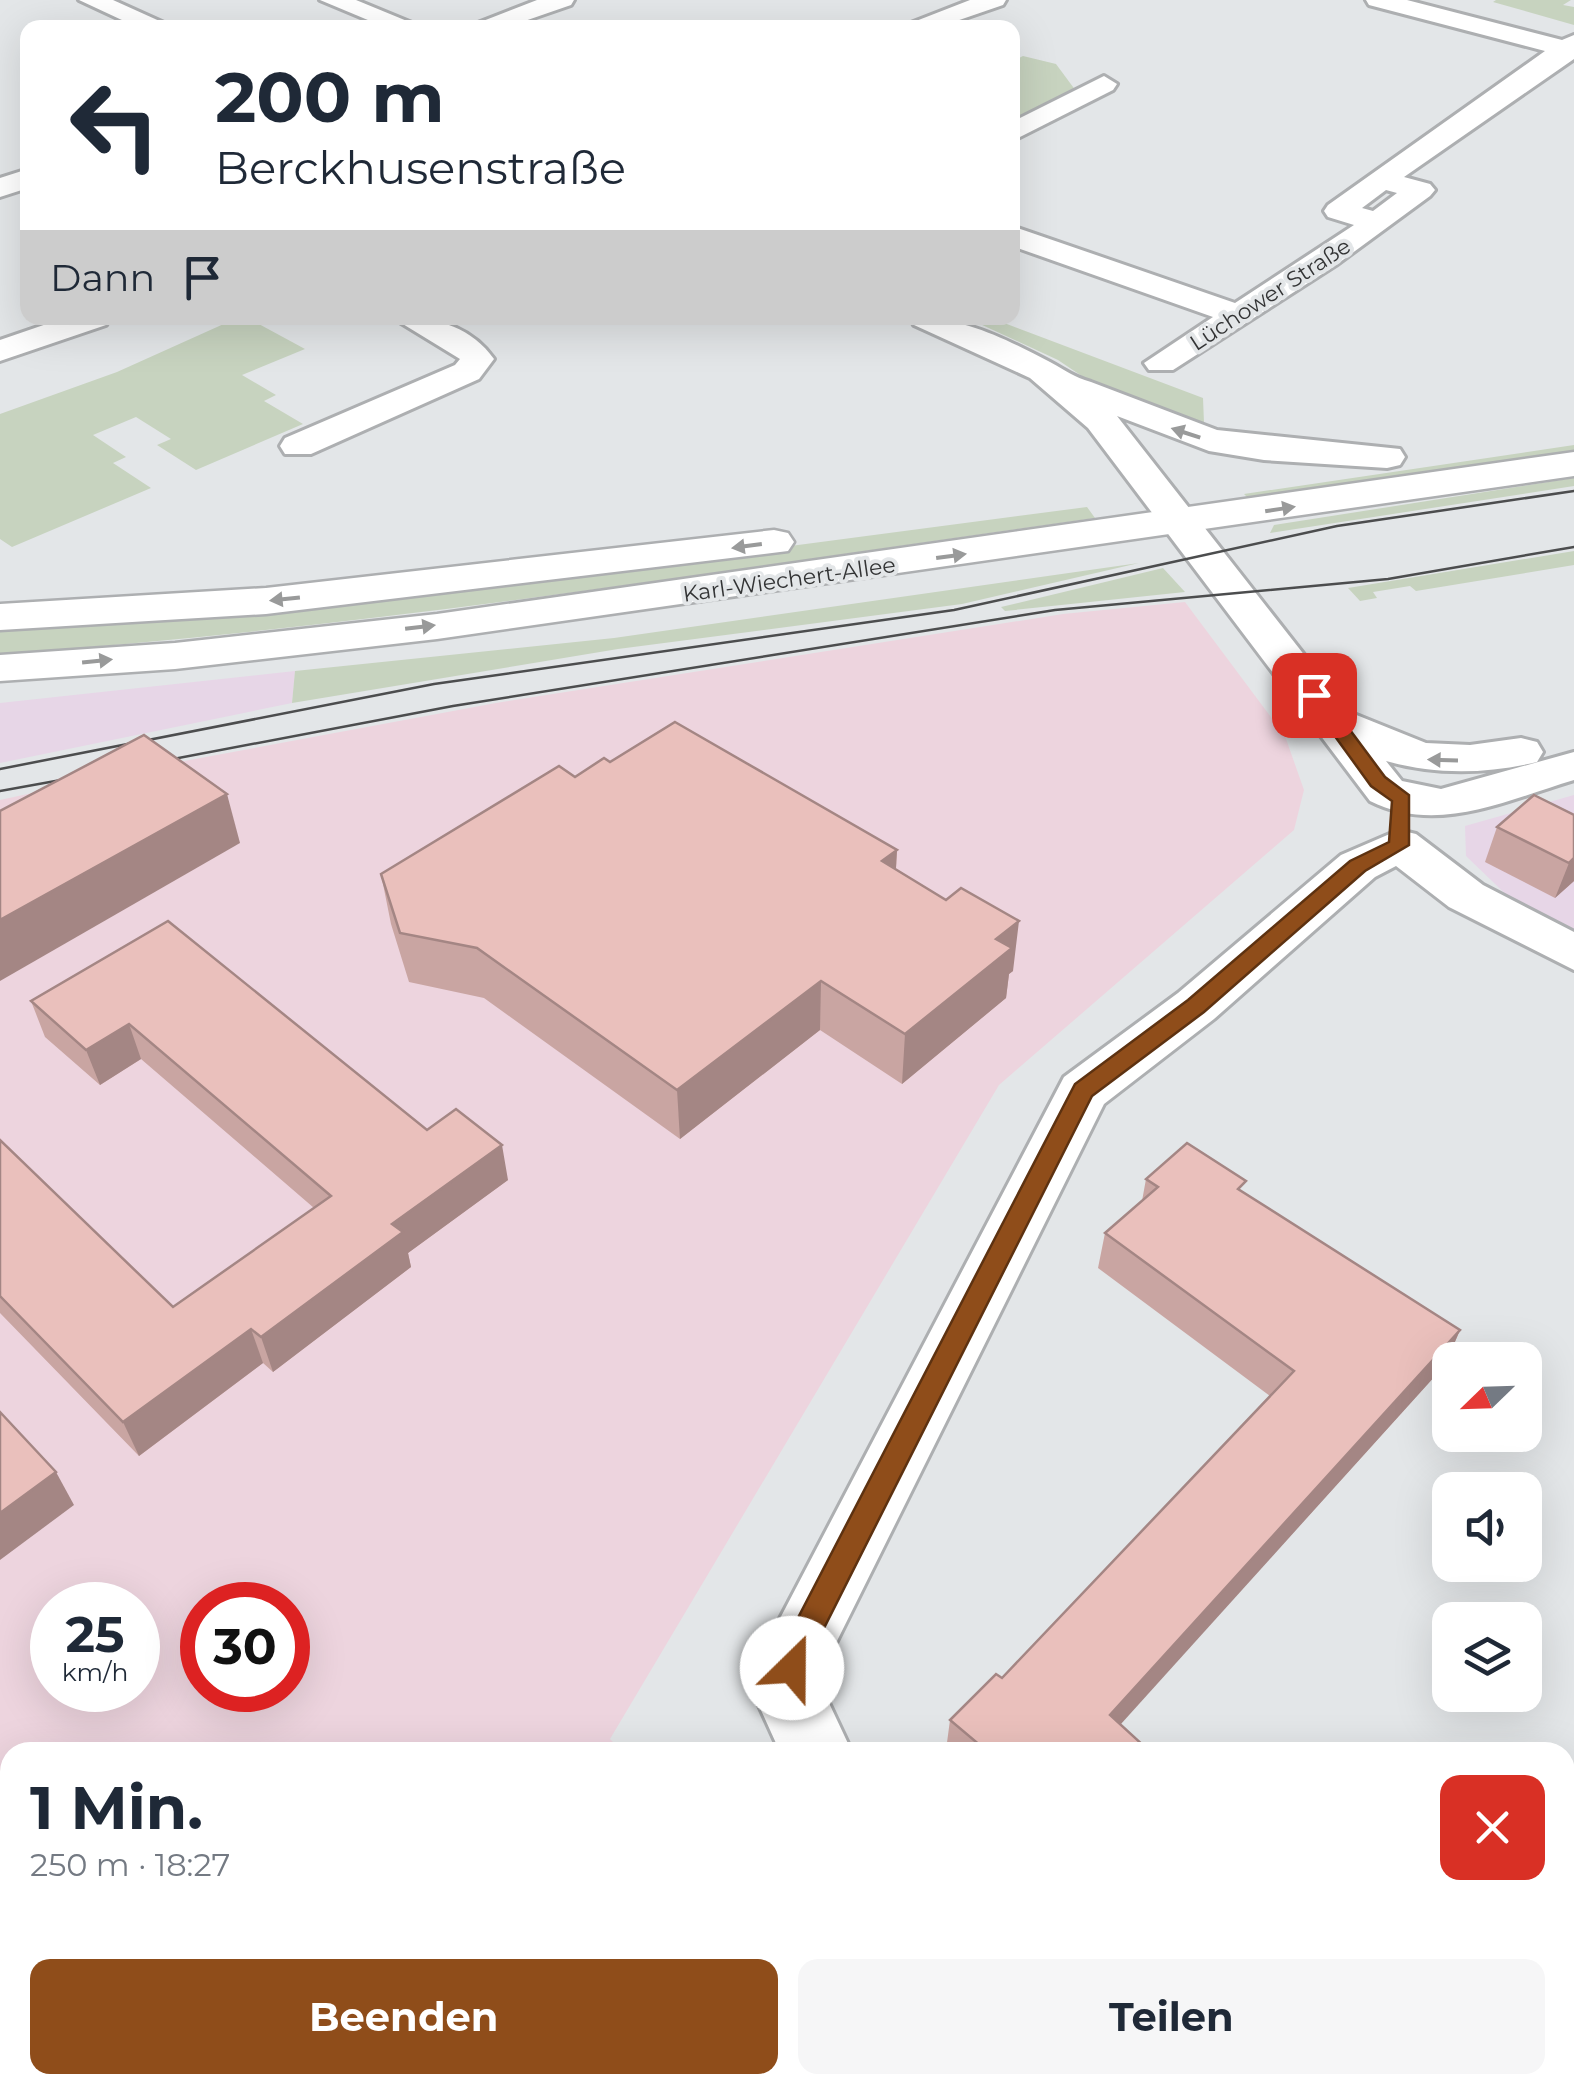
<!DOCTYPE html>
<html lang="de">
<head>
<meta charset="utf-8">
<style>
  body { margin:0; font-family:Montserrat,sans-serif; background:#f6f6f7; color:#1f2937; height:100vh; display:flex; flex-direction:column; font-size:38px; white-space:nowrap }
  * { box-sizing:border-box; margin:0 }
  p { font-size:32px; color:#747a83 }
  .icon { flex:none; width:55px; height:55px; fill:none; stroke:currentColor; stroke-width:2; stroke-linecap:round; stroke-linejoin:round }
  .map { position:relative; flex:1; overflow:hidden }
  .side { position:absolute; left:0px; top:1742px; width:1575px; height:352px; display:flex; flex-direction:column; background:#fff; border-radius:30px 30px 0 0; box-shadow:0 10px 40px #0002 }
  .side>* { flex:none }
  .top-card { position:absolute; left:20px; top:20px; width:1000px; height:305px; border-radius:20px; box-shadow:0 10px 40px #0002; background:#fff; color:#1f2937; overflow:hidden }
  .needle { width:65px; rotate:247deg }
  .tools { position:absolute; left:1432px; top:1342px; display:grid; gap:20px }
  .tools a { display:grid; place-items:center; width:110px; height:110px; border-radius:20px; background:#fff; box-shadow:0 10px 40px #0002; font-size:50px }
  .speed { position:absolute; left:30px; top:1582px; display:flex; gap:20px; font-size:50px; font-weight:700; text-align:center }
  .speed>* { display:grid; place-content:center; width:130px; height:130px; border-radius:50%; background:#fff; box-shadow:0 10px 40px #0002; line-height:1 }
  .speed small { font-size:25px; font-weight:400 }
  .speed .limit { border:15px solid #d22; background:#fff; color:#111 }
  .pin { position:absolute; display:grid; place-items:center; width:85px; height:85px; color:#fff; margin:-42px; border-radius:20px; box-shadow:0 5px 15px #0006 }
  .me { position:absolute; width:110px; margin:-55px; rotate:23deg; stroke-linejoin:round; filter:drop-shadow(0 0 8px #0008) }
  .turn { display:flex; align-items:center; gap:35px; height:210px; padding:0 30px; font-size:45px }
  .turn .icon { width:130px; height:130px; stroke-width:2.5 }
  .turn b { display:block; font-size:70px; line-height:85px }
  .then { display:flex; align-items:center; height:95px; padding:0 30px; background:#0003; gap:20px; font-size:38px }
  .round { display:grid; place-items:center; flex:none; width:105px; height:105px; border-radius:20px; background:#f6f6f7 }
  .summary { display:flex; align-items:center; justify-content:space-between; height:170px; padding:0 30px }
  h1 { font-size:60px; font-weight:700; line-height:75px }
  .cta { display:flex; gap:20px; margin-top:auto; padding:20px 30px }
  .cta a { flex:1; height:115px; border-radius:20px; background:#8f4d1a; color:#fff; font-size:40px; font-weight:700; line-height:115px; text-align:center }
  .cta a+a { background:#f6f6f7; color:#1f2937 }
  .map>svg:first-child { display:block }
  .commercial { fill:#e7d6e7 }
  .medical { fill:#edd4de; fill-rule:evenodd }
  .green { fill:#c7d3bf }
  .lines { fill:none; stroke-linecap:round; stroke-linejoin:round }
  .minor-casing { stroke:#adafb1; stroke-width:6 }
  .major-casing { stroke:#adafb1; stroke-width:5 }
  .minor { fill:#fff; fill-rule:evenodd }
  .major { fill:#fff; fill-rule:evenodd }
  .tram { stroke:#4c4d4e; stroke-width:2.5 }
  .wall { fill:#c9a5a2 }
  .shaded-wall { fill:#a48684 }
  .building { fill:#eac0bc; stroke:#a48684; stroke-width:2.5 }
  .oneway { fill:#999a9a }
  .route { fill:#8f4d1a; stroke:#5d3211; stroke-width:2.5 }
  .labels { text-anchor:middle; stroke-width:8; stroke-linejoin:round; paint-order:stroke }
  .far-street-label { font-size:22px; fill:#333435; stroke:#e3e6e8 }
</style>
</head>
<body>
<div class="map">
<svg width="1574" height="2094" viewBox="0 0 1574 2094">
  <rect width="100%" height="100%" fill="#e3e6e8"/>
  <g class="commercial">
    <path d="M295,671l-3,32 -292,60v-60z"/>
    <path d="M1574,795v139l-55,-27 -53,-51 -1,-30z"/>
  </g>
  <path class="medical" d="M1185,602l100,134 19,54 -10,40 -295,255 -389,654 13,13h-613v333h919l8,9h-937v-1294l152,-33 344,-64 567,-89zM52,1605h86v85h-86zM202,1605h86v85h-86z"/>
  <g class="green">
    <path d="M1496,0h75l-8,5 11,2v18l-81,-23z"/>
    <path d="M1023,56l33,8 20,27 -56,28 -7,-3v-55z"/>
    <path d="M237,318h31l-11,5 48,26 -63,26 34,20 -12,6 39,23 -107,46 -39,-25 14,-6 -35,-22 -43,18 33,22 -13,6 38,25 -139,59 -12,-8v-125l117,-42z"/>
    <path d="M967,318h24l212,80 1,25 -6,7 -94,-39 -46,-31z"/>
    <path d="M1574,445v9l-321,49 -9,-9z"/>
    <path d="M1574,478v8l-304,47 4,-8z"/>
    <path d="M1087,507l8,11c-365,52 -727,110 -1095,136v-27l662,-64z"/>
    <path d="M1574,551v14l-158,26 -6,-5 -37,6 4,6 -17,3 -12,-13z"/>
    <path d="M1139,563l-177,41 -344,45 -326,54 3,-32 319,-33z"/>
    <path d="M1163,568l22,24 -180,19 -4,-4z"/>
  </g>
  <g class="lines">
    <g class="minor-casing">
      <g id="minor">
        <path d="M79,0h34l62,28h-36z"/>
        <path d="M320,0h36l68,28h-37z"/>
        <path d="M537,0h37l-3,5 -67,23h-39z"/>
        <path d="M970,0h36l-3,5 -67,23h-38z"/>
        <path d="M1366,0h41l155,40 12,-5v24l-170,118 26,7 5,6 -5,6 -94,69 -163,105h-24l-5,-7 69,-46 -201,-71v-20l223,77 119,-78 -26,-8 -4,-6 4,-6 217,-154 -176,-46zM1386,190l11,3 -24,18 -11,-3z"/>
        <path d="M1104,76l13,8 -4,6 -101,51v-19z"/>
        <path d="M28,169v19l-28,9v-19z"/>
        <path d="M64,318h46l-4,7 -106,36v-21z"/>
        <path d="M393,318c39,-2 77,7 101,41l-15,20 -168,75h-26l-5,-8 5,-8 170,-73 5,-6z"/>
        <path d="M910,318c49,-3 96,21 140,44 17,9 23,15 41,20l126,48 183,19 5,8 -5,8 -13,3 -123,-8 -55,-9 -92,-35 232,296 77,31 44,2 51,-7 16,4 6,10 -6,10c-51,12 -101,13 -151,-1l16,20 39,8 133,-37v28c-67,20 -137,55 -204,21l-282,-373 -58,-50 -116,-53z"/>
        <path d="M1399,830l17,4 67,51 91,47v38l-125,-63 -53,-41 -21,11 -161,142 -110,85 -274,551 -9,31 31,66h-72l-29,-64 13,-39 300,-572 114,-84 163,-138z"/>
        <path d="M1139,2085h86l3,9h-85z"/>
      </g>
    </g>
    <g class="major-casing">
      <g id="major">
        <path d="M1574,452v24l-1137,163 -262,30 -175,12v-26l175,-12 262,-29z"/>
        <path d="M774,530l14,3 6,9 -6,9 -522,63 -266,16v-26l266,-16z"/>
      </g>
    </g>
    <use href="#minor" class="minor"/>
    <use href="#major" class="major"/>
    <g class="tram">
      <path d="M147,764l306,-58 602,-96 333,-31 186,-32"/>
      <path d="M0,769l434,-85 520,-74 383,-84 237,-35"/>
      <path d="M0,791l83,-15"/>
    </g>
  </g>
  <g class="wall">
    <path d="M610,762l287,88 -1,19 50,31 67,71 -4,3 -3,24 -104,86 -82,-54 -140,109 -196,-141 -75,-16 -18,-58 -10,-50 194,-97z"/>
    <path d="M1574,815v66l-19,17 -70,-36 12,-35z"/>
    <path d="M168,921l259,209 81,50 -100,73 3,14 -138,105 -10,-9 -124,93 -139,-143v-173l173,167 141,-99 -173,-149 -41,26 -55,-48 -14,-36z"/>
    <path d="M1146,1179l97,13 217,138 -15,35 -325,359 24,22 -2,6h-193l-3,-2 4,-30 52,-42 268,-282 -172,-128 7,-35 37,-32z"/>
  </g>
  <g class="shaded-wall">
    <path d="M227,794l13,49 -240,138v-61z"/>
    <path d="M897,850l-3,50 -12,-39z"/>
    <path d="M1574,858v23l-19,17 14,-35z"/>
    <path d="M1019,921l-6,50 -4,3 -3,24 -104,86 3,-50 91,-95z"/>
    <path d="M821,981l-1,49 -140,109 -3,-49z"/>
    <path d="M129,1024l12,35 -41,26 -14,-35z"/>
    <path d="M502,1145l6,35 -100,73 3,14 -138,105 -12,-35 131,-113z"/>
    <path d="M251,1329l12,34 -124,93 -16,-34z"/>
    <path d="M1460,1330l-15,35 -343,380 8,-30z"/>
    <path d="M56,1472l18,33 -74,55v-47z"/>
    <path d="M668,2085h23l-8,9h-23z"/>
  </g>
  <g class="building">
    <path d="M675,722l222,128 -15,11 64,39 15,-12 58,33 -23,18 16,9 -107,86 -84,-53 -144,109 -200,-142 -77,-15 -19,-59 178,-108 16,11 29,-19 6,4z"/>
    <path d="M144,735l83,59 -227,126v-109z"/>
    <path d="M1534,795l40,20v43l-5,5 -72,-36z"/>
    <path d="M168,921l259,209 29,-21 46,36 -110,79 11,8 -142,105 -10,-8 -128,93 -123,-126v-156l173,167 158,-111 -202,-172 -43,26 -55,-49z"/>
    <path d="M1187,1143l59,38 -8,8 222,141 -350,385 34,31 -5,6h-151l-38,-32 46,-46 6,4 292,-307 -189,-138 53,-46 -12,-8z"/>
    <path d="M0,1412l56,60 -56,41z"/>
    <path d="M10,1991v94h658l-8,9h-660v-94z"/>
  </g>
  <defs><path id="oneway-solid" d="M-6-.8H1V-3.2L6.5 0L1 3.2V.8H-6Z" transform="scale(2.5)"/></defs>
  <g class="oneway">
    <use href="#oneway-solid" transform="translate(1186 433) rotate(-162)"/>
    <use href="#oneway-solid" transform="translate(1280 509) rotate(-9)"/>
    <use href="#oneway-solid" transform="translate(747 546) rotate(172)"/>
    <use href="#oneway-solid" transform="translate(951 556) rotate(-8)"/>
    <use href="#oneway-solid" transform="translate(285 599) rotate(174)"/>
    <use href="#oneway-solid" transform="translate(420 627) rotate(-7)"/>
    <use href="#oneway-solid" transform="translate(97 661) rotate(-6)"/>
    <use href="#oneway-solid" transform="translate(1443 760) rotate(-178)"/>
  </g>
  <path class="route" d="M1308,691h13l64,86 24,18v50l-44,26 -161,141 -112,84 -280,556 -9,27 -11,4 -11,-4 -4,-11 10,-29 288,-555 113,-84 162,-139 39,-19 3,-41 -21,-15 -66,-91z"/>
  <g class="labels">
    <g class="far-street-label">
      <text transform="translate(1270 294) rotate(-33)" y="8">Lüchower Straße</text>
      <text transform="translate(789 579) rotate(-8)" y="8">Karl-Wiechert-Allee</text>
    </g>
  </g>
</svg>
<div class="tools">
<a><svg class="needle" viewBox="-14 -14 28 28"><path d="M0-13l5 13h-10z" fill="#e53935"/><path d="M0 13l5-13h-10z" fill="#747a83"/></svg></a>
<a><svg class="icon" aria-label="sound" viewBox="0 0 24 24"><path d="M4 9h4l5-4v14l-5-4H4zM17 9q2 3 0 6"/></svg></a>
<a><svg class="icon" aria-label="layers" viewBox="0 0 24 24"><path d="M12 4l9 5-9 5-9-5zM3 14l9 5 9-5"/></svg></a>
</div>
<div class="speed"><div>25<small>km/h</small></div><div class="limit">30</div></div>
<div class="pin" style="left:1314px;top:695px;background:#d93025"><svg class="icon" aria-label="arrive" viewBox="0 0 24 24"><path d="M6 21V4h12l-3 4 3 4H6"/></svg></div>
<svg class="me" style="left:792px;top:1668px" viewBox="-20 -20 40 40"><circle r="19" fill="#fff"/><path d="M0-13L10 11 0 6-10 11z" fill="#8f4d1a"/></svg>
<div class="top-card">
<div class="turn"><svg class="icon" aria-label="left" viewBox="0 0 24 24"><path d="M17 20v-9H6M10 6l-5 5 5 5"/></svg><div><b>200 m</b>Berckhusenstraße</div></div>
<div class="then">Dann<svg class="icon" aria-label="arrive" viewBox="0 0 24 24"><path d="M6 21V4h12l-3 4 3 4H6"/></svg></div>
</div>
<section class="side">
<div class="summary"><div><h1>1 Min.</h1><p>250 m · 18:27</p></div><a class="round" style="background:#d93025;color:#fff"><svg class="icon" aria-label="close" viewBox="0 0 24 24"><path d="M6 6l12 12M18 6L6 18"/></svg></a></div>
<div class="cta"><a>Beenden</a><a>Teilen</a></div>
</section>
</div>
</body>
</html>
